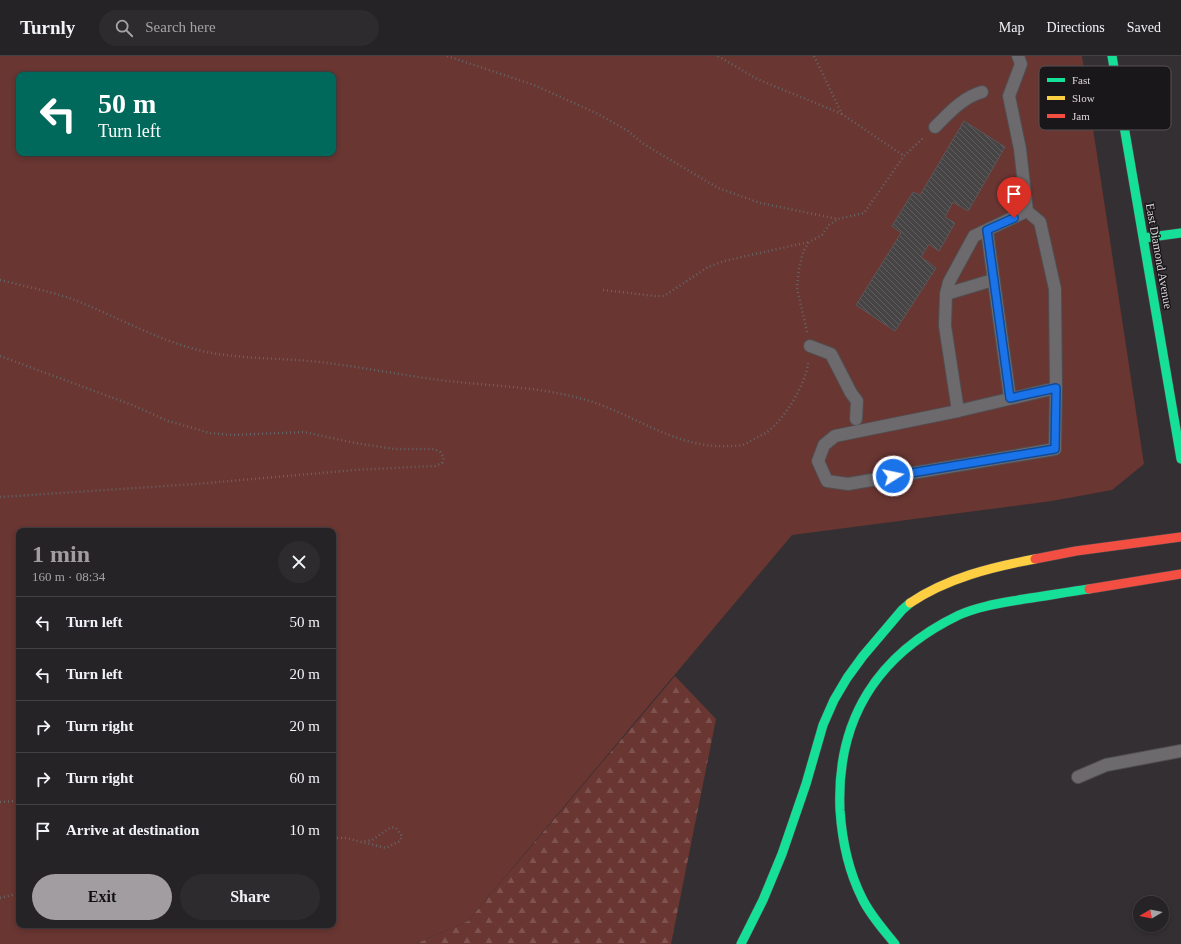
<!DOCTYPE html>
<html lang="en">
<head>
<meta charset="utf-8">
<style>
  body { margin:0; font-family:Georgia,serif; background:#2e2b2e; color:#f1f3f6; height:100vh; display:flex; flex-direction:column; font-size:15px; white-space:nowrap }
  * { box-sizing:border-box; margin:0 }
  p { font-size:13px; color:#a4a4a7 }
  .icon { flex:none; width:22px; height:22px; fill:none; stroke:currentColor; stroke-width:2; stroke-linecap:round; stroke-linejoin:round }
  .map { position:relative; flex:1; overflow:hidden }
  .sheet { position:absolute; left:16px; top:472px; width:320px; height:400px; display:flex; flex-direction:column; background:#262326; border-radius:8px; box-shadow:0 2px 6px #0003,0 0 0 1px #424043 }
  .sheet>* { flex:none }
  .banner { position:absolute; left:16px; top:16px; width:320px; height:84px; border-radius:8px; box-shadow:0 2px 6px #0003,0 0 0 1px #424043; background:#00695c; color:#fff; overflow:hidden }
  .needle { width:26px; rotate:260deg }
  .tools { position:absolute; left:1133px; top:840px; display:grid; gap:8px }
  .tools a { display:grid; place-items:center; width:36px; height:36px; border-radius:50%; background:#262326; box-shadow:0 2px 6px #0003,0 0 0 1px #424043; font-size:20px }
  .pin { position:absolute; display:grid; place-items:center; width:34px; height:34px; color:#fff; margin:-41px -17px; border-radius:50% 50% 50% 0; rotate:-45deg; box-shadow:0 0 4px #0007 }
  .pin .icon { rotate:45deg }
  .me { position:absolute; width:44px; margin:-22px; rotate:80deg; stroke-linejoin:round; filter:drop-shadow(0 0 3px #0008) }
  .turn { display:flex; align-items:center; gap:14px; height:84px; padding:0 16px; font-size:18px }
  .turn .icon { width:52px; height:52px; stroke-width:2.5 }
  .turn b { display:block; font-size:28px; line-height:34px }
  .round { display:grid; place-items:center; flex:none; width:42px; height:42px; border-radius:21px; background:#2e2b2e }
  .head { display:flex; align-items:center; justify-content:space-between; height:68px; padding:0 16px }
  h1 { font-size:24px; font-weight:700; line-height:30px; color:#a19da1 }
  .primary-button { display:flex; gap:8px; margin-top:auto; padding:8px 16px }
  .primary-button a { flex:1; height:46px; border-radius:24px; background:#a19da1; color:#111; font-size:16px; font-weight:700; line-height:46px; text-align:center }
  .primary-button a+a { background:#2e2b2e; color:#f1f3f6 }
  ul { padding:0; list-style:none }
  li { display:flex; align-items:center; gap:12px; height:52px; padding:0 16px; border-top:1px solid #424043 }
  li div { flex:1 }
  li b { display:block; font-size:15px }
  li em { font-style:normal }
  header { display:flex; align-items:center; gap:24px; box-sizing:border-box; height:56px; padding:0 20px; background:#262326; border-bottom:1px solid #424043 }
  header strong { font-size:19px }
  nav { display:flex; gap:22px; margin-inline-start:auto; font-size:14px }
  .search { width:280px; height:36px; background:#2e2b2e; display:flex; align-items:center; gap:10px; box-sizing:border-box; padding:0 14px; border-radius:22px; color:#a4a4a7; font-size:15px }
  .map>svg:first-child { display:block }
  .green { fill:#693632; fill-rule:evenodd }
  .forest { fill:url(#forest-firs) }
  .building { fill:url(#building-back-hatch); stroke:#5a5658 }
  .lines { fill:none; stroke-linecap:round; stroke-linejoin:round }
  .lane-casing { stroke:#514e51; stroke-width:14 }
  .fast-casing { stroke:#514e51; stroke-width:10 }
  .slow-casing { stroke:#514e51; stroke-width:10 }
  .jam-casing { stroke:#514e51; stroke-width:10 }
  .path { stroke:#676567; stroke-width:2.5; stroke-dasharray:1 3; stroke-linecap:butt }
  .lane { stroke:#6d6a6e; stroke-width:12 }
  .fast { stroke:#16e098; stroke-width:9 }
  .slow { stroke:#ffcf43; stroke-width:9 }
  .jam { stroke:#f24e42; stroke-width:9 }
  .route-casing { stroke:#114b97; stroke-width:10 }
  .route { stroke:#1a73e8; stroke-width:7 }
  .labels { text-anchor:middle; stroke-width:3; stroke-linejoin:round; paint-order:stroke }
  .street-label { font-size:12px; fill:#dcd8dc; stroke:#1a171a }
  .key { fill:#1a171a; stroke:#545154; stroke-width:1 }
  .key-label { font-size:11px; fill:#dcd8dc }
</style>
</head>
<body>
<header>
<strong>Turnly</strong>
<div class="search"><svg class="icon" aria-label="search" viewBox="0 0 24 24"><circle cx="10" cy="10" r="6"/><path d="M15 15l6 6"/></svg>Search here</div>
<nav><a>Map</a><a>Directions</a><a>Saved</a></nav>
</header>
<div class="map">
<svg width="1181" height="888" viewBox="0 0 1181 888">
  <defs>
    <pattern id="forest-firs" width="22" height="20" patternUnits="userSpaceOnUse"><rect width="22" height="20" fill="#693632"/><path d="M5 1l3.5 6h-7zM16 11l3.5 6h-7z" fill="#7e524f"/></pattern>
    <pattern id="building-back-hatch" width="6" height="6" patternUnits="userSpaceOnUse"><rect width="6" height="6" fill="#474446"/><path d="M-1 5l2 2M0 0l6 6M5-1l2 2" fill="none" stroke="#615e60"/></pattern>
  </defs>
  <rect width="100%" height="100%" fill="#332f33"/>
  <path class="green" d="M0,0h1082l62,408 -32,26 -60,11 -260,34 -324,386 -53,23h-415zM19,19h314v78h-314zM19,475h314v394h-314z"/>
  <path class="forest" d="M675,620l41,43 -45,225h-256l53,-23z"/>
  <path class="building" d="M964,65l41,26 -37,64 -15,-9 -8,15 10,6 -16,28 -10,-7 -8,13 15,11 -41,63 -39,-26 45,-72 -9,-7 21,-34 7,3z"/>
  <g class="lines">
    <g class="lane-casing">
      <g id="lane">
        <path d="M1018,0l3,8 -12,32 11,53 7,62 13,11 15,67 1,99 -1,61 -207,35 -21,-3 -9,-20 6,-16 11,-9 123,-25 98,-23"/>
        <path d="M935,71c13,-13 28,-30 47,-35"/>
        <path d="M987,175l23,167"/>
        <path d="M946,238l47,-14"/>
        <path d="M810,290l21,8 20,39 6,8 -1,18"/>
        <path d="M958,355l-13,-85 1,-32 3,-12 25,-46 53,-25"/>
        <path d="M1078,721l28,-12 75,-14"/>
      </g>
    </g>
    <g class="fast-casing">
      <g id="fast">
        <path d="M1112,0l69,403"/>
        <path d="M1144,182l37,-5"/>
        <path d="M741,888l22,-44 19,-46 24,-70 17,-59 11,-25 13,-22 16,-22 39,-46 8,-7"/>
        <path d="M895,888c-12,-15 -25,-29 -33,-46 -14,-28 -20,-58 -22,-88 -4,-91 38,-156 119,-195 20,-9 43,-12 65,-16 22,-3 43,-7 65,-10"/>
      </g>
    </g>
    <g class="slow-casing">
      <path id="slow" d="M910,547c37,-25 82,-36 125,-44"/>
    </g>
    <g class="jam-casing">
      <g id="jam">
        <path d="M1035,503l41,-8 105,-14"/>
        <path d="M1089,533l92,-15"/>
      </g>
    </g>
    <g class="path">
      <path d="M447,0l87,29 62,28 32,18 14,12 76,45 42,15 78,16 26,-6 40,-57 20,-19"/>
      <path d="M718,0l39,23 85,35"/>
      <path d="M814,0l28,58 62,42"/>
      <path d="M0,224c24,6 49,11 72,19 47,18 91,45 140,54 28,5 56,5 84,7 48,3 95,14 144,20 46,6 94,6 139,18 52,13 94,51 150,48 4,0 9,0 13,-1 4,-1 8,-4 12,-6 4,-2 8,-4 12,-6 18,-13 40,-49 42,-70"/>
      <path d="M603,234l52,6h9l44,-29 16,-6 85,-19"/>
      <path d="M807,276l-10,-44 2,-19 4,-17 6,-10 13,-7 7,-10 9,-6"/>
      <path d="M0,300l132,49 36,16 42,12 22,2 72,-3 51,11 39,6h40l6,3 4,6 -2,5 -7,3 -80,4 -159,14 -196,13"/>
      <path d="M0,746l19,-1"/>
      <path d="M333,782h13l40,10 14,-7 2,-5 -6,-8 -5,-1 -19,13 -11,2"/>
      <path d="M0,842l19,-5"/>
    </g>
    <use href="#lane" class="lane"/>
    <use href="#fast" class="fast"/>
    <use href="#slow" class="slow"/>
    <use href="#jam" class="jam"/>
  </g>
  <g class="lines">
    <g class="route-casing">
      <path id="route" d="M893,420l162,-27 1,-61 -46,10 -23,-168 27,-12"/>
    </g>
    <use href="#route" class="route"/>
  </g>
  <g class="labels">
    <g class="street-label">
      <text transform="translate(1159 200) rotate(80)" y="4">East Diamond Avenue</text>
    </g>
  </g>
  <rect x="1039" y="10" width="132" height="64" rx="6" class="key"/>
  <rect x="1047" y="22" width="18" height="4" fill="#16e098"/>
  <rect x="1047" y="40" width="18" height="4" fill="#ffcf43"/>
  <rect x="1047" y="58" width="18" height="4" fill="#f24e42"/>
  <g class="key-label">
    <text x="1072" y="28">Fast</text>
    <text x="1072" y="46">Slow</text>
    <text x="1072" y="64">Jam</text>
  </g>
</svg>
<div class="tools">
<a><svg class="needle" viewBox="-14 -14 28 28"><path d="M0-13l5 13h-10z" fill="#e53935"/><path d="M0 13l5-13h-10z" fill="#a4a4a7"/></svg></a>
</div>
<div class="pin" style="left:1014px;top:162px;background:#d93025"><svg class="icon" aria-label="arrive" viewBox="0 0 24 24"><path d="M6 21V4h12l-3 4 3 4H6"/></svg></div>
<svg class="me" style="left:893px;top:420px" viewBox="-20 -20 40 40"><circle r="17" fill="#1a73e8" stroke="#fff" stroke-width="3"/><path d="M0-11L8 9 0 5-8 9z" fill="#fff"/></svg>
<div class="banner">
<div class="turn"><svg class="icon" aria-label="left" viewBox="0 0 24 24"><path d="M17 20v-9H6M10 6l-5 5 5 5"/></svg><div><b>50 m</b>Turn left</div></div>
</div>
<section class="sheet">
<div class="head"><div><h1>1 min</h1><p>160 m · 08:34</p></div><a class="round"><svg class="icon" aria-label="close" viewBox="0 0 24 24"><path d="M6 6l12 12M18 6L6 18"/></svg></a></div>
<ul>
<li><svg class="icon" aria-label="left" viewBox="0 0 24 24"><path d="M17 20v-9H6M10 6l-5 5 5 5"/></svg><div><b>Turn left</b></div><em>50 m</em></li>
<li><svg class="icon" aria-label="left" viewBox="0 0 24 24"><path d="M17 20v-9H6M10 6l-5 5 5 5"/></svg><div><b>Turn left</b></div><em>20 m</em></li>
<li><svg class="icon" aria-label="right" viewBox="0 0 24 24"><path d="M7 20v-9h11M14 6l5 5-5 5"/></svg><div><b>Turn right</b></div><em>20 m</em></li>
<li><svg class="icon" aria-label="right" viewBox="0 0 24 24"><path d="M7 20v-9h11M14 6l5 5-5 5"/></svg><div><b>Turn right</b></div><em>60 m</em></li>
<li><svg class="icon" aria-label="arrive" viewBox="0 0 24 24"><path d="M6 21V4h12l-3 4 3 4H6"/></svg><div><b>Arrive at destination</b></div><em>10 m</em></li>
</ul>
<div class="primary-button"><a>Exit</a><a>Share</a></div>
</section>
</div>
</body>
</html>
